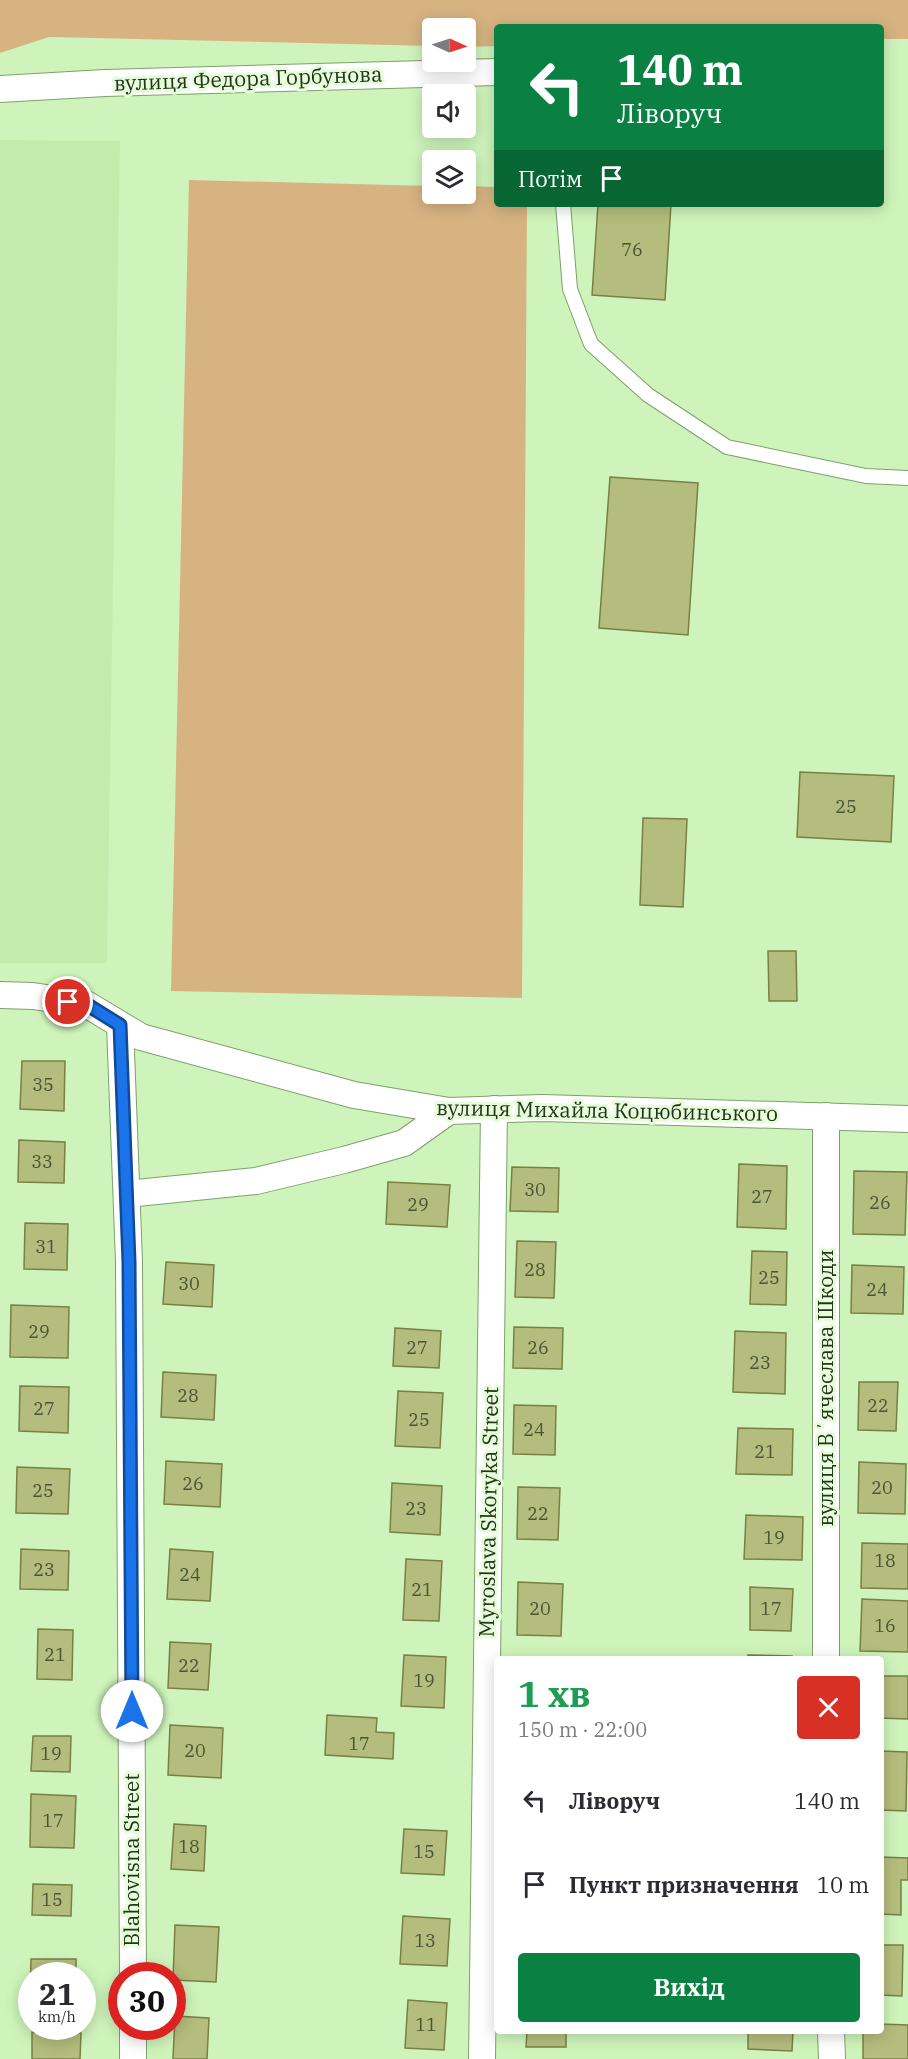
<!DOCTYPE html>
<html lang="uk">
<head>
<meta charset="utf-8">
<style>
  body { margin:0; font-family:"IBM Plex Serif",serif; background:#f2f2f3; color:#2b2b33; height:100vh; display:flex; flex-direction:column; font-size:22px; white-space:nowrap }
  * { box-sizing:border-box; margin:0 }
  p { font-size:20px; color:#7c7c81 }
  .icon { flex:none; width:33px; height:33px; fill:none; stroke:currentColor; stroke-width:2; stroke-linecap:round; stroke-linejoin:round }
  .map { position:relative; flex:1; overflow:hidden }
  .panel { position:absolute; left:494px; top:1656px; width:390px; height:378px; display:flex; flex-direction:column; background:#fff; border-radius:6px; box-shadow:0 3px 15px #0003 }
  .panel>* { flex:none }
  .guide { position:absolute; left:494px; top:24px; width:390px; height:183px; border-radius:6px; box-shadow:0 3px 15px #0003; background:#0b8043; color:#fff; overflow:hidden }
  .needle { width:39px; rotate:93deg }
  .buttons { position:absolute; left:422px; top:18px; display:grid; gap:12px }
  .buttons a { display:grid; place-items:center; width:54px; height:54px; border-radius:6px; background:#fff; box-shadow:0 3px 15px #0003; font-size:30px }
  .speed { position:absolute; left:18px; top:1962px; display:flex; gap:12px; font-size:30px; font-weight:700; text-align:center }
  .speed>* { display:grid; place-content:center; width:78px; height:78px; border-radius:50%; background:#fff; box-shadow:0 3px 15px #0003; line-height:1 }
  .speed small { font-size:15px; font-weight:400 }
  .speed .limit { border:9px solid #d22; background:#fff; color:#111 }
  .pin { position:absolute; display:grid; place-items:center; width:51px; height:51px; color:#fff; margin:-26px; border:3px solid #fff; border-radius:50%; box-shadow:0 2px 6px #0007 }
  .me { position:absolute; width:66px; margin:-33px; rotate:0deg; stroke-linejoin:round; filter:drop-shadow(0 0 4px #0008) }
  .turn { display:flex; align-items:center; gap:21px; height:126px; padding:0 24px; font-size:27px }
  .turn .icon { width:78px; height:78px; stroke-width:2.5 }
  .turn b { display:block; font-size:42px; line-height:51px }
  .then { display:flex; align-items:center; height:57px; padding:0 24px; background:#0003; gap:12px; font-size:22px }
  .round { display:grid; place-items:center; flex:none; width:63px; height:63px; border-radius:6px; background:#f2f2f3 }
  .summary { display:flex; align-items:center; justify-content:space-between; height:102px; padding:0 24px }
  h1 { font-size:36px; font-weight:800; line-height:45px; color:#1e9e55 }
  .cta { display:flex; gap:12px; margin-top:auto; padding:12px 24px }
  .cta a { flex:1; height:69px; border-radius:6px; background:#0b8043; color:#fff; font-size:24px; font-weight:800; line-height:69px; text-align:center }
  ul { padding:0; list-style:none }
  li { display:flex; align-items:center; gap:18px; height:84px; padding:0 24px }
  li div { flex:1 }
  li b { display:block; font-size:22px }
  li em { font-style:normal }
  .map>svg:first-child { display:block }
  .built { fill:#c3ecac }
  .green { fill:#d7b382 }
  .building { fill:#b4bd7d; stroke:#788042; stroke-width:1.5 }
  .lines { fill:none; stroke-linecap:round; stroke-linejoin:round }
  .service-casing { stroke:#7ea06a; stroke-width:16 }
  .minor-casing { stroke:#7ea06a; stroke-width:28 }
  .service { stroke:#fff; stroke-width:14 }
  .minor { stroke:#fff; stroke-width:26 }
  .route-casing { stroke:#114b97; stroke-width:15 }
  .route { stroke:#1a73e8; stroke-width:10 }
  .labels { text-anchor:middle; stroke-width:6; stroke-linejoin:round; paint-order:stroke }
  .number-label { font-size:18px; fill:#495635 }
  .street-label { font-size:21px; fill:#25331d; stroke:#e6fdda }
</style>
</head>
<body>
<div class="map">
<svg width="908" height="2059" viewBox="0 0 908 2059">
  <rect width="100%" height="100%" fill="#cff4bb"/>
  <path class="built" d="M0,140l120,1 -13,822h-107z"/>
  <g class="green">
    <path d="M0,0h908v39h-27l-1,-12h-384v19l-31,1v-19h-33v18l-383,-9 -49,16z"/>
    <path d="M189,180l243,6v8h33v-8l31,1v17h31l-5,794 -351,-7z"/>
  </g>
  <g class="building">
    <path d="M598,204h73l-6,96 -73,-5z"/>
    <path d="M610,477l88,6 -10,152 -89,-7z"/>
    <path d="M800,772l94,4 -3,66 -94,-5z"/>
    <path d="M643,818l44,1 -4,88 -43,-2z"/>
    <path d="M768,951h28l1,50h-28z"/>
    <path d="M22,1061h43l-1,50 -44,-2z"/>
    <path d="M19,1140l46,2 -1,41 -46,-1z"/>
    <path d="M739,1164l48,2 -1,63 -49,-2z"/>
    <path d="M512,1167l47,1 -1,44 -48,-1z"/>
    <path d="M854,1171l53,1 -2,63 -52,-1z"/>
    <path d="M388,1182l62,3 -3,42 -61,-3z"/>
    <path d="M25,1223l43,1 -1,46 -43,-1z"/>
    <path d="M517,1241l39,1 -2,56 -39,-1z"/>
    <path d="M752,1251l35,1 -1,53 -36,-1z"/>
    <path d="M166,1262l48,3 -2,42 -49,-3z"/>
    <path d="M852,1265l52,2 -1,47 -52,-1z"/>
    <path d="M11,1305l58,2 -1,51 -58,-1z"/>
    <path d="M514,1327l49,1 -1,41 -49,-1z"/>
    <path d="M395,1328l46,3 -2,37 -46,-2z"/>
    <path d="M735,1331l51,2 -1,61 -52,-2z"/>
    <path d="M163,1372l53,3 -2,45 -53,-3z"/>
    <path d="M859,1382h39l-2,49 -38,-1z"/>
    <path d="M20,1386l49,1 -1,46 -49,-2z"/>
    <path d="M398,1391l45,2 -3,55 -45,-2z"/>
    <path d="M514,1405l42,1 -1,49 -42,-1z"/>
    <path d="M738,1428l55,1 -1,46 -56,-1z"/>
    <path d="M166,1461l56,3 -2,43 -56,-3z"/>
    <path d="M859,1462l47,2 -1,50 -47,-1z"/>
    <path d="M17,1467l53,2 -2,45 -52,-1z"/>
    <path d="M392,1483l50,3 -2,49 -50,-3z"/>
    <path d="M518,1487l42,1 -2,52 -41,-1z"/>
    <path d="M746,1515l57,2 -1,43 -58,-1z"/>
    <path d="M862,1543l46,1v45l-47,-1z"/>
    <path d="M21,1549l48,2 -1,39 -48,-1z"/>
    <path d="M170,1549l43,3 -3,49 -43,-2z"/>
    <path d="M406,1559l36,2 -3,60 -36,-1z"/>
    <path d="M518,1582l45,2 -2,52 -44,-1z"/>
    <path d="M750,1587l43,2 -2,42 -41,-1z"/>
    <path d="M862,1599l46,2v51l-48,-1z"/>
    <path d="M38,1629l35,1 -1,50 -35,-1z"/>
    <path d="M170,1642l41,2 -3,46 -40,-2z"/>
    <path d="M404,1655l42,2 -2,51 -43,-2z"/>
    <path d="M748,1655l44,1v3h-44z"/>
    <path d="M880,1676h28v43l-28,-1z"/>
    <path d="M327,1715l50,3 -1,14 18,1 -1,26 -68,-4z"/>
    <path d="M170,1725l53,3 -2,50 -53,-3z"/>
    <path d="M33,1736h38l-1,36 -39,-1z"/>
    <path d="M880,1751l27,1 -1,59 -26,-1z"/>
    <path d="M31,1794l45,2 -2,52 -44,-1z"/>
    <path d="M174,1824l32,2 -2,45 -33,-2z"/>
    <path d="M404,1829l43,2 -3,44 -43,-2z"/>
    <path d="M880,1857l28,1v22h-7v35l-21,-1z"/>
    <path d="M33,1884l39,1 -1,31 -39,-1z"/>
    <path d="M403,1916l47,3 -3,47 -47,-2z"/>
    <path d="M175,1925l44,2 -3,55 -43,-2z"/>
    <path d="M880,1945h23l-1,51 -22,-1z"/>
    <path d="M31,1959h45v17h-44v23h-2z"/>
    <path d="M408,2000l39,3 -3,47 -39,-2z"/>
    <path d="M175,2016l34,2 -2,41h-34z"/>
    <path d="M880,2024l28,1v34h-45v-28h17z"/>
    <path d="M527,2031h39v16h-40z"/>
    <path d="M748,2031h45l-1,20 -44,-2z"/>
    <path d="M32,2032l49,1 -1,26h-48z"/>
  </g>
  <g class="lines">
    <g class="service-casing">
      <path id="service" d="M563,204l7,85 21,55 57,51 79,52 139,29 42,2"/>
    </g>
    <g class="minor-casing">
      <g id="minor">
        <path d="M0,89l105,-6 391,-11"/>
        <path d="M0,995l33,1 53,8 55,33 213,58 95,16 94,-3 365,11"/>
        <path d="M120,1025l9,237 4,714"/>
        <path d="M127,1194l129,-13 88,-21 60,-17 45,-32"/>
        <path d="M826,1659v-543"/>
        <path d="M133,2026v33"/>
        <path d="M831,2031l1,28"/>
        <path d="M482,2059l12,-950"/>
      </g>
    </g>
    <use href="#service" class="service"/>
    <use href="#minor" class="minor"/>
  </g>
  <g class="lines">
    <g class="route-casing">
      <path id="route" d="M68,1002l18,2 34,21 9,237 3,449"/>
    </g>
    <use href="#route" class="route"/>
  </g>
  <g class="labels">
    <g class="number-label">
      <text x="632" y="256">76</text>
      <text x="846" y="813">25</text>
      <text x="43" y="1091">35</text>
      <text x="42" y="1168">33</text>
      <text x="535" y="1196">30</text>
      <text x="762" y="1203">27</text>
      <text x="880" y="1209">26</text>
      <text x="418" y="1211">29</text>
      <text x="46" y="1253">31</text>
      <text x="535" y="1276">28</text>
      <text x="769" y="1284">25</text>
      <text x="189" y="1290">30</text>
      <text x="877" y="1296">24</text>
      <text x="39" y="1338">29</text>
      <text x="417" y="1354">27</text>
      <text x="538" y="1354">26</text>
      <text x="760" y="1369">23</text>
      <text x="188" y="1402">28</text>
      <text x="878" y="1412">22</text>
      <text x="44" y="1415">27</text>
      <text x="419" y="1426">25</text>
      <text x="534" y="1436">24</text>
      <text x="765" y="1458">21</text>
      <text x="193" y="1490">26</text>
      <text x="882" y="1494">20</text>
      <text x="43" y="1497">25</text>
      <text x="416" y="1515">23</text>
      <text x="538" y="1520">22</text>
      <text x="774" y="1544">19</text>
      <text x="885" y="1567">18</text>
      <text x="44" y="1576">23</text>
      <text x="190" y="1581">24</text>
      <text x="422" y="1596">21</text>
      <text x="540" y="1615">20</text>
      <text x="771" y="1615">17</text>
      <text x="885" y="1632">16</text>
      <text x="55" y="1661">21</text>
      <text x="189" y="1672">22</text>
      <text x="424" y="1687">19</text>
      <text x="359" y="1750">17</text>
      <text x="195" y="1757">20</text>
      <text x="51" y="1760">19</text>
      <text x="53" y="1827">17</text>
      <text x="189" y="1853">18</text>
      <text x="424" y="1858">15</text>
      <text x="52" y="1906">15</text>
      <text x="425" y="1947">13</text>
      <text x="426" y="2031">11</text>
    </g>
    <g class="street-label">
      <text transform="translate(248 79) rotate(-2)" y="7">вулиця Федора Горбунова</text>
      <text transform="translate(607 1111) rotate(1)" y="7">вулиця Михайла Коцюбинського</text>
      <text transform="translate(826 1388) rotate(-90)" y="7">вулиця Вʼячеслава Шкоди</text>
      <text transform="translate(489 1512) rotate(-89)" y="7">Myroslava Skoryka Street</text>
      <text transform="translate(132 1860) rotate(-90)" y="7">Blahovisna Street</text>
    </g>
  </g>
</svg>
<div class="buttons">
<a><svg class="needle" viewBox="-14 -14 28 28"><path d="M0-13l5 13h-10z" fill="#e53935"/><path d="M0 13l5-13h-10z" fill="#7c7c81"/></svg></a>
<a><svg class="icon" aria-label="sound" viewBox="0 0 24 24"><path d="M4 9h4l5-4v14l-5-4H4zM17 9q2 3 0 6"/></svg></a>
<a><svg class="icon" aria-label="layers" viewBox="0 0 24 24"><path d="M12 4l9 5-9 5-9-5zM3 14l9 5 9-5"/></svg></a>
</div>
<div class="speed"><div>21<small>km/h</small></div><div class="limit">30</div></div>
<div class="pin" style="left:68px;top:1002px;background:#d93025"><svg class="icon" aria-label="arrive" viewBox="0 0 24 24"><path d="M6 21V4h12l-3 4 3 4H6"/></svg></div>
<svg class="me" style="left:132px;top:1711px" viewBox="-20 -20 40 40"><circle r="19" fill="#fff"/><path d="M0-13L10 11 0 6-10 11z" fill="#1a73e8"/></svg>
<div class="guide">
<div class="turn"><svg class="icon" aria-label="left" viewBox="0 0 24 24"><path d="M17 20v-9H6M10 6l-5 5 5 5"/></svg><div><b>140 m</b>Ліворуч</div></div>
<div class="then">Потім<svg class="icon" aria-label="arrive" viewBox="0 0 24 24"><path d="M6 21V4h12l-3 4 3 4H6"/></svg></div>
</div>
<section class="panel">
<div class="summary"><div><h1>1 хв</h1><p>150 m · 22:00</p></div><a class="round" style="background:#d93025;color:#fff"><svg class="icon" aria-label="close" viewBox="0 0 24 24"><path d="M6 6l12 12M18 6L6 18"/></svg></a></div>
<ul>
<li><svg class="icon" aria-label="left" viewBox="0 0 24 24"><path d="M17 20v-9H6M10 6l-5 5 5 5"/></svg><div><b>Ліворуч</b></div><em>140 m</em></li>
<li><svg class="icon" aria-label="arrive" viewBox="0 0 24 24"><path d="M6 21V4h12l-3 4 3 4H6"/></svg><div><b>Пункт призначення</b></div><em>10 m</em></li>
</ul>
<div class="cta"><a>Вихід</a></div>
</section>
</div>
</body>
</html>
